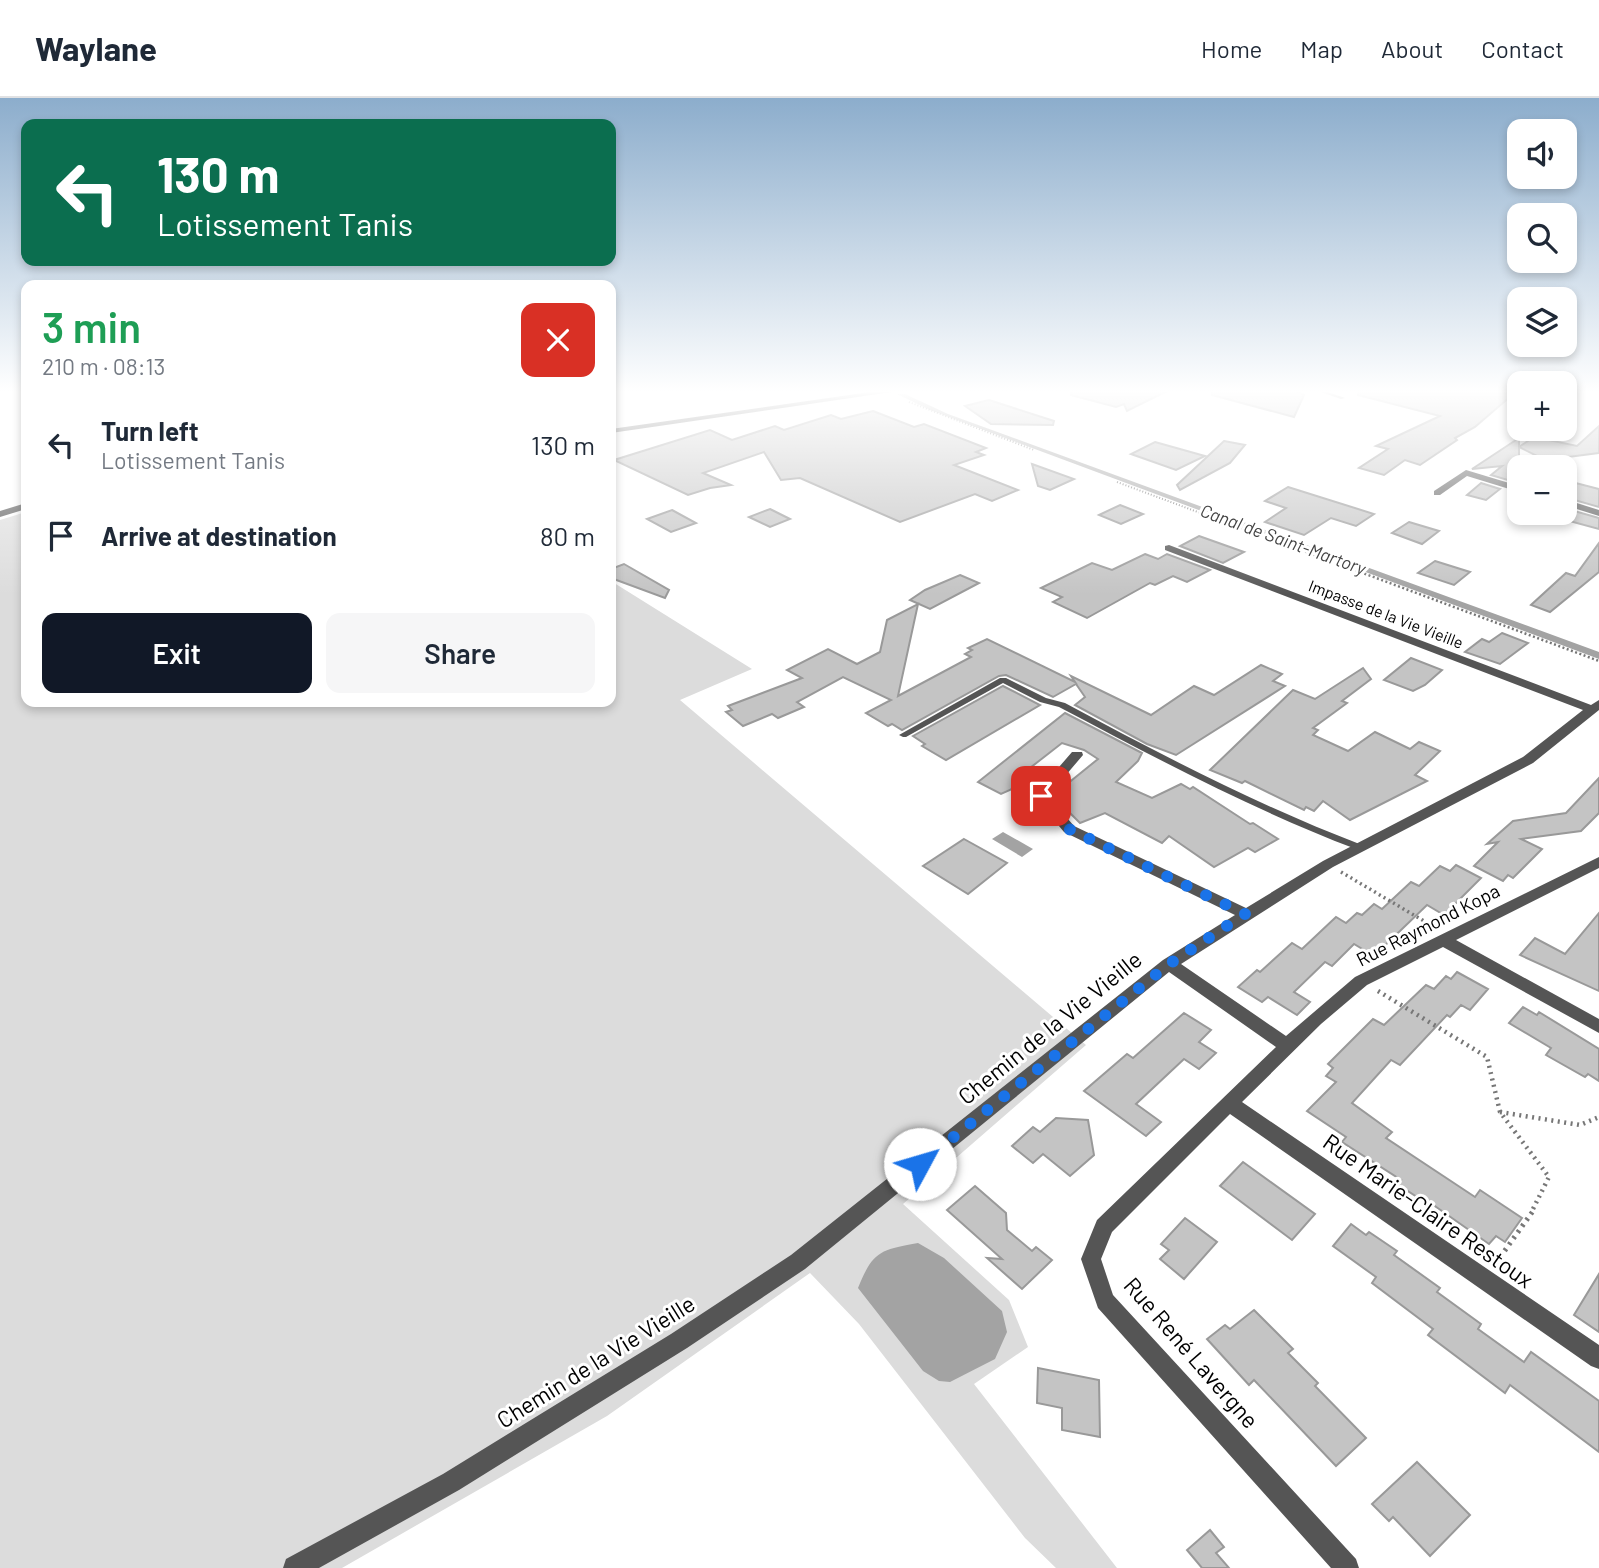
<!DOCTYPE html>
<html lang="en">
<head>
<meta charset="utf-8">
<style>
  body { margin:0; font-family:Barlow,sans-serif; background:#f6f6f7; color:#1f2937; height:100vh; display:flex; flex-direction:column; font-size:26px; white-space:nowrap }
  * { box-sizing:border-box; margin:0 }
  p { font-size:23px; color:#747a83 }
  .icon { flex:none; width:38px; height:38px; fill:none; stroke:currentColor; stroke-width:2; stroke-linecap:round; stroke-linejoin:round }
  .map { position:relative; flex:1; overflow:hidden }
  .sheet { position:absolute; left:21px; top:182px; width:595px; height:427px; display:flex; flex-direction:column; background:#fff; border-radius:14px; box-shadow:0 4px 10px #0003 }
  .sheet>* { flex:none }
  .hud { position:absolute; left:21px; top:21px; width:595px; height:147px; border-radius:14px; box-shadow:0 4px 10px #0003; background:#0b6e4f; color:#fff; overflow:hidden }
  .fabs { position:absolute; left:1507px; top:21px; display:grid; gap:14px }
  .fabs a { display:grid; place-items:center; width:70px; height:70px; border-radius:14px; background:#fff; box-shadow:0 4px 10px #0003; font-size:35px }
  .pin { position:absolute; display:grid; place-items:center; width:60px; height:60px; color:#fff; margin:-30px; border-radius:14px; box-shadow:0 4px 10px #0006 }
  .me { position:absolute; width:77px; margin:-38px; rotate:51deg; stroke-linejoin:round; filter:drop-shadow(0 0 5px #0008) }
  .turn { display:flex; align-items:center; gap:24px; height:147px; padding:0 21px; font-size:32px }
  .turn .icon { width:91px; height:91px; stroke-width:2.5 }
  .turn b { display:block; font-size:49px; line-height:60px }
  .round { display:grid; place-items:center; flex:none; width:74px; height:74px; border-radius:14px; background:#f6f6f7 }
  .overview { display:flex; align-items:center; justify-content:space-between; height:119px; padding:0 21px }
  h1 { font-size:42px; font-weight:600; line-height:52px; color:#1e9e55 }
  .cta { display:flex; gap:14px; margin-top:auto; padding:14px 21px }
  .cta a { flex:1; height:80px; border-radius:14px; background:#111827; color:#fff; font-size:28px; font-weight:600; line-height:80px; text-align:center }
  .cta a+a { background:#f6f6f7; color:#1f2937 }
  ul { padding:0; list-style:none }
  li { display:flex; align-items:center; gap:21px; height:91px; padding:0 21px }
  li div { flex:1 }
  li b { display:block; font-size:26px }
  li em { font-style:normal }
  header { display:flex; align-items:center; gap:42px; box-sizing:border-box; height:98px; padding:0 35px; background:#fff; border-bottom:2px solid #e0e1e3 }
  header strong { font-size:33px }
  nav { display:flex; gap:38px; margin-inline-start:auto; font-size:24px }
  .map>svg:first-child { display:block }
  .green { fill:#dcdcdc }
  .water { fill:#a3a3a3 }
  .building { fill:#c4c4c4; stroke:#999; stroke-width:2 }
  .lines { fill:none; stroke-linecap:round; stroke-linejoin:round }
  .path-far4 { stroke:#777; stroke-width:2; stroke-dasharray:1 2; stroke-linecap:butt }
  .path-far3 { stroke:#777; stroke-width:2.5; stroke-dasharray:2 2.5; stroke-linecap:butt }
  .path-far2 { stroke:#777; stroke-width:3.5; stroke-dasharray:2 3.5; stroke-linecap:butt }
  .path-far1 { stroke:#777; stroke-width:4.5; stroke-dasharray:2 4.5; stroke-linecap:butt }
  .path { stroke:#777; stroke-width:5; stroke-dasharray:2.5 5; stroke-linecap:butt }
  .service { fill:#555; fill-rule:evenodd }
  .minor { fill:#555; fill-rule:evenodd }
  .route { stroke:#1a73e8; stroke-width:12; stroke-dasharray:0 21.6 }
  .labels { text-anchor:middle; stroke-width:6; stroke-linejoin:round; paint-order:stroke }
  .far-street-label { font-size:16px; fill:#000; stroke:#fff }
  .far-water-label { font-size:18px; font-style:italic; fill:#444; stroke:#fff }
  .street-label { font-size:19px; fill:#000; stroke:#fff }
  .near-street-label { font-size:23px; fill:#000; stroke:#fff }
</style>
</head>
<body>
<header>
<strong>Waylane</strong>
<nav><a>Home</a><a>Map</a><a>About</a><a>Contact</a></nav>
</header>
<div class="map">
<svg width="1599" height="1470" viewBox="0 0 1599 1470">
  <rect width="100%" height="100%" fill="#fff"/>
  <path class="green" d="M26,414v190h585v-121l141,88 -72,31 406,345 -183,159 106,96 19,47 -54,37 143,184h-61l-31,-30 -166,-214 -49,-51 -203,143 -265,152h-342v-1048z"/>
  <g class="water">
    <path d="M897,296h8l43,20 651,238v7l-669,-249z"/>
    <path d="M1003,734l30,17 -11,8 -30,-18z"/>
    <path d="M918,1145l26,15 58,53 5,21 -12,27 -45,23 -11,-1 -16,-10 -65,-83c15,-37 22,-38 60,-45z"/>
  </g>
  <g class="building">
    <path d="M1072,291h99l-44,22 -3,-7 -8,3 -45,-12z"/>
    <path d="M1212,291h81l11,6 -10,22 -82,-22z"/>
    <path d="M1359,291h160l-44,38 -20,11 2,2 -37,25 -15,-5 -21,15 -25,-7 29,-19 -12,-3 64,-30 -82,-21z"/>
    <path d="M989,302l65,21 -1,4 -62,-1 -26,-18z"/>
    <path d="M873,313l41,16 10,-3 62,24 -10,4 8,3 -30,10 64,25 -26,11 -17,-7 -75,28 -100,-44 -19,2 -17,-28 -61,21 28,12 -21,3 -22,7 -74,-35 96,-30 22,10 43,-14 9,4 47,-15 10,4z"/>
    <path d="M1599,328v27l-54,7 -26,-13 15,-10 43,9z"/>
    <path d="M1519,340v26l-10,1 10,2v7l-8,7 -20,-6 11,-9 -30,3z"/>
    <path d="M1224,343l21,4 -15,18 -50,27 -3,-5z"/>
    <path d="M1155,344l50,14 -29,14 -45,-16z"/>
    <path d="M1032,366l42,15 -24,11 -12,-4z"/>
    <path d="M1564,382l35,9v18l-35,-10z"/>
    <path d="M1481,385l19,6 -14,11 -19,-5z"/>
    <path d="M1288,389l86,27 -18,12 -25,-8 -27,17 -39,-13 21,-14 -21,-7z"/>
    <path d="M1120,407l23,9 -22,10 -22,-9z"/>
    <path d="M1564,410l35,10v11l-59,-16h24z"/>
    <path d="M770,411l20,10 -20,8 -21,-10z"/>
    <path d="M672,412l24,13 -25,9 -24,-13z"/>
    <path d="M1409,424l30,9 -17,13 -30,-11z"/>
    <path d="M1199,438l45,16 -21,11 -43,-17z"/>
    <path d="M1599,445v29l-49,40 -19,-7 35,-32 9,3z"/>
    <path d="M1145,456l13,5 9,-5 43,16 -23,12 -14,-6 -18,9 -5,-2 -63,35 -34,-16 9,-5 -21,-9 51,-25 20,7z"/>
    <path d="M1435,463l35,11 -16,13 -36,-12z"/>
    <path d="M624,466l45,26 -4,8 -54,-20v-9z"/>
    <path d="M960,477l19,8 -49,26 -20,-9 15,-10z"/>
    <path d="M918,506l-20,92 73,-39 -6,-3 7,-4 -4,-2 19,-9 88,43 -4,-6 80,39 43,-29 20,9 47,-30 21,9 -9,7 12,5 -109,69 -29,-11 -72,-39 10,-8 -9,-13 -23,13 -47,-22 -7,1 -97,54 -10,-6 -4,2 -22,-13 25,-13 -48,-23 -46,25 7,5 -26,11 -6,-4 -29,12 -17,-14 6,-2 -4,-4 74,-28 -15,-8 41,-21 29,15 23,-12 7,-32z"/>
    <path d="M1502,535l26,10 -28,21 -35,-12 17,-13 7,3z"/>
    <path d="M1411,560l31,12 -17,15 -12,6 -29,-11z"/>
    <path d="M1363,570l8,11 -29,22 5,2 -34,25 5,2 -5,5 35,16 27,-19 35,17 9,-7 21,9 -25,24 12,6 -77,39 -27,-19 -9,10 -8,-4 -2,3 -59,-29 -3,2 -32,-13 83,-80 22,9z"/>
    <path d="M1003,588l37,19 -94,55 -24,-14 3,-2 -12,-8z"/>
    <path d="M1065,615l77,40 -4,8 -22,21 36,16 29,-14 9,5 3,-2 57,37 3,-1 25,16 -23,13 -7,-4 -34,19 -45,-31 -7,7 -57,-30 -25,10 -12,-12 -12,-18 42,-34 -14,-9 -22,-7 -41,32 5,3 -16,12 -9,4 -23,-12z"/>
    <path d="M1599,680v35l-18,18 -60,8 21,10 -29,29 -5,-3 -5,6 -29,-15 24,-24 -11,2 26,-23 53,-8z"/>
    <path d="M964,741l43,24 -39,31 -45,-28z"/>
    <path d="M1456,767l25,13 -37,37 -17,-10 -53,51 -20,-12 -22,22 -7,-4 -31,30 16,10 -13,13 -29,-18 -6,5 -24,-15 19,-17 3,2 32,-29 10,6 34,-32 10,6 11,-10 5,2 12,-11 8,5 29,-27 8,4 21,-20 10,5z"/>
    <path d="M1599,815v78l-79,-36 15,-17 30,16z"/>
    <path d="M1457,874l31,17 -18,21 -9,-5 -11,12 -3,-2 -47,50 -9,-5 -39,43 40,29 -6,6 89,59 5,-7 42,28 -17,24 -9,-6 -7,8 -60,-42 -1,2 -31,-20 4,-4 -59,-38 4,-5 -39,-26 29,-29 -10,-6 7,-8 -5,-4 45,-45 11,6 42,-40 8,4 12,-13 5,3z"/>
    <path d="M1523,909l14,8 2,-3 60,37v32l-11,-7 -3,3 -39,-22 5,-7 -42,-25z"/>
    <path d="M1184,915l27,17 -12,12 17,11 -17,16 -15,-10 -48,45 25,18 -15,14 -62,-45 43,-37 6,4z"/>
    <path d="M1056,1020l32,2 6,35 -24,21 -27,-22 -10,9 -21,-17 21,-19 7,5z"/>
    <path d="M1243,1064l72,52 -23,26 -72,-54z"/>
    <path d="M975,1088l31,27 1,17 25,21 4,-4 16,13 -30,29 -35,-31 15,1 -55,-49z"/>
    <path d="M1185,1120l32,24 -33,37 -24,-20 9,-9 -8,-6z"/>
    <path d="M1351,1126l15,11 3,-3 28,19 -3,4 46,33 -3,4 44,32 -3,5 46,33 7,-10 68,49v51l-89,-67 -5,8 -77,-58 5,-6 -61,-46 4,-6 -43,-31z"/>
    <path d="M1599,1176v58l-25,-17z"/>
    <path d="M1254,1212l39,39 -5,4 30,30 -3,3 51,52 -30,28 -82,-86 -5,5 -42,-46 18,-14 5,4z"/>
    <path d="M1038,1270l61,12 1,57 -38,-7v-22l-25,-5z"/>
    <path d="M1417,1364l53,53 -40,41 -37,-39 -4,4 -17,-17z"/>
    <path d="M1210,1432l14,17 -8,6 13,15h-27l-15,-18z"/>
  </g>
  <g class="lines">
    <g class="path-far4">
      <path d="M909,304l125,48"/>
      <path d="M1117,384l129,48"/>
    </g>
    <path class="path-far3" d="M1242,430l357,133"/>
    <path class="path-far2" d="M1341,774l93,55"/>
    <g class="path-far1">
      <path d="M1378,893l109,66 13,55 49,65 -18,36"/>
      <path d="M1500,1014l80,13 19,-8"/>
    </g>
    <path class="path" d="M1496,1165l37,-52"/>
    <g class="service">
      <path d="M1312,291h7l26,9 -4,1z"/>
      <path d="M1000,580h6l40,20 19,5c97,52 194,103 297,142l1,2 -1,2h-6c-103,-39 -200,-91 -297,-142l-19,-5 -37,-19 -97,54h-3l-4,-2z"/>
    </g>
    <g class="minor">
      <path d="M891,291h21l-301,44v-4z"/>
      <path d="M1466,372l53,16v6l-52,-16 -27,19h-6v-4z"/>
      <path d="M1564,401l35,11v6l-35,-11z"/>
      <path d="M26,405v6l-26,8v-6z"/>
      <path d="M1169,447l422,160 8,-5v10l-66,53 -200,104 -152,97 105,72 69,-59 244,-120v11l-143,72 143,79v14l-156,-86 -76,38 -46,39 -79,78 357,243v24l-8,-3 -361,-252 -118,118 -11,27 12,36 243,264 3,9h-28l-233,-260 -17,-49 16,-39 179,-173 -107,-75 -364,297 -118,79 -228,142 -140,78h-36l3,-9 157,-85 228,-140 120,-79 372,-295 72,-45 -171,-83 -30,-36 38,-44h10l1,3 -35,41 26,30 172,82 77,-47 200,-104 60,-47 -418,-160v-4z"/>
    </g>
  </g>
  <linearGradient id="sky" x2="0" y2="1"><stop stop-color="#8cadcc"/><stop offset="0.59" stop-color="#fff"/><stop offset="1" stop-color="#fff" stop-opacity="0"/></linearGradient>
  <rect width="1599" height="497" fill="url(#sky)"/>
  <g class="lines">
    <path class="route" d="M920,1066l249,-200 76,-50 -176,-85 -28,-33"/>
  </g>
  <g class="labels">
    <g class="far-street-label">
      <text transform="translate(1386 516) rotate(21)" y="6">Impasse de la Vie Vieille</text>
    </g>
    <g class="far-water-label">
      <text transform="translate(1283 442) rotate(20)" y="6">Canal de Saint-Martory</text>
    </g>
    <g class="street-label">
      <text transform="translate(1428 827) rotate(-27)" y="7">Rue Raymond Kopa</text>
    </g>
    <g class="near-street-label">
      <text transform="translate(1050 930) rotate(-39)" y="8">Chemin de la Vie Vieille</text>
      <text transform="translate(1428 1113) rotate(35)" y="8">Rue Marie-Claire Restoux</text>
      <text transform="translate(1191 1255) rotate(49)" y="8">Rue René Lavergne</text>
      <text transform="translate(596 1264) rotate(-32)" y="8">Chemin de la Vie Vieille</text>
    </g>
  </g>
</svg>
<div class="fabs">
<a><svg class="icon" aria-label="sound" viewBox="0 0 24 24"><path d="M4 9h4l5-4v14l-5-4H4zM17 9q2 3 0 6"/></svg></a>
<a><svg class="icon" aria-label="search" viewBox="0 0 24 24"><circle cx="10" cy="10" r="6"/><path d="M15 15l6 6"/></svg></a>
<a><svg class="icon" aria-label="layers" viewBox="0 0 24 24"><path d="M12 4l9 5-9 5-9-5zM3 14l9 5 9-5"/></svg></a>
<a>+</a>
<a>−</a>
</div>
<div class="pin" style="left:1041px;top:698px;background:#d93025"><svg class="icon" aria-label="arrive" viewBox="0 0 24 24"><path d="M6 21V4h12l-3 4 3 4H6"/></svg></div>
<svg class="me" style="left:920px;top:1066px" viewBox="-20 -20 40 40"><circle r="19" fill="#fff"/><path d="M0-13L10 11 0 6-10 11z" fill="#1a73e8"/></svg>
<div class="hud">
<div class="turn"><svg class="icon" aria-label="left" viewBox="0 0 24 24"><path d="M17 20v-9H6M10 6l-5 5 5 5"/></svg><div><b>130 m</b>Lotissement Tanis</div></div>
</div>
<section class="sheet">
<div class="overview"><div><h1>3 min</h1><p>210 m · 08:13</p></div><a class="round" style="background:#d93025;color:#fff"><svg class="icon" aria-label="close" viewBox="0 0 24 24"><path d="M6 6l12 12M18 6L6 18"/></svg></a></div>
<ul>
<li><svg class="icon" aria-label="left" viewBox="0 0 24 24"><path d="M17 20v-9H6M10 6l-5 5 5 5"/></svg><div><b>Turn left</b><p>Lotissement Tanis</p></div><em>130 m</em></li>
<li><svg class="icon" aria-label="arrive" viewBox="0 0 24 24"><path d="M6 21V4h12l-3 4 3 4H6"/></svg><div><b>Arrive at destination</b></div><em>80 m</em></li>
</ul>
<div class="cta"><a>Exit</a><a>Share</a></div>
</section>
</div>
</body>
</html>
